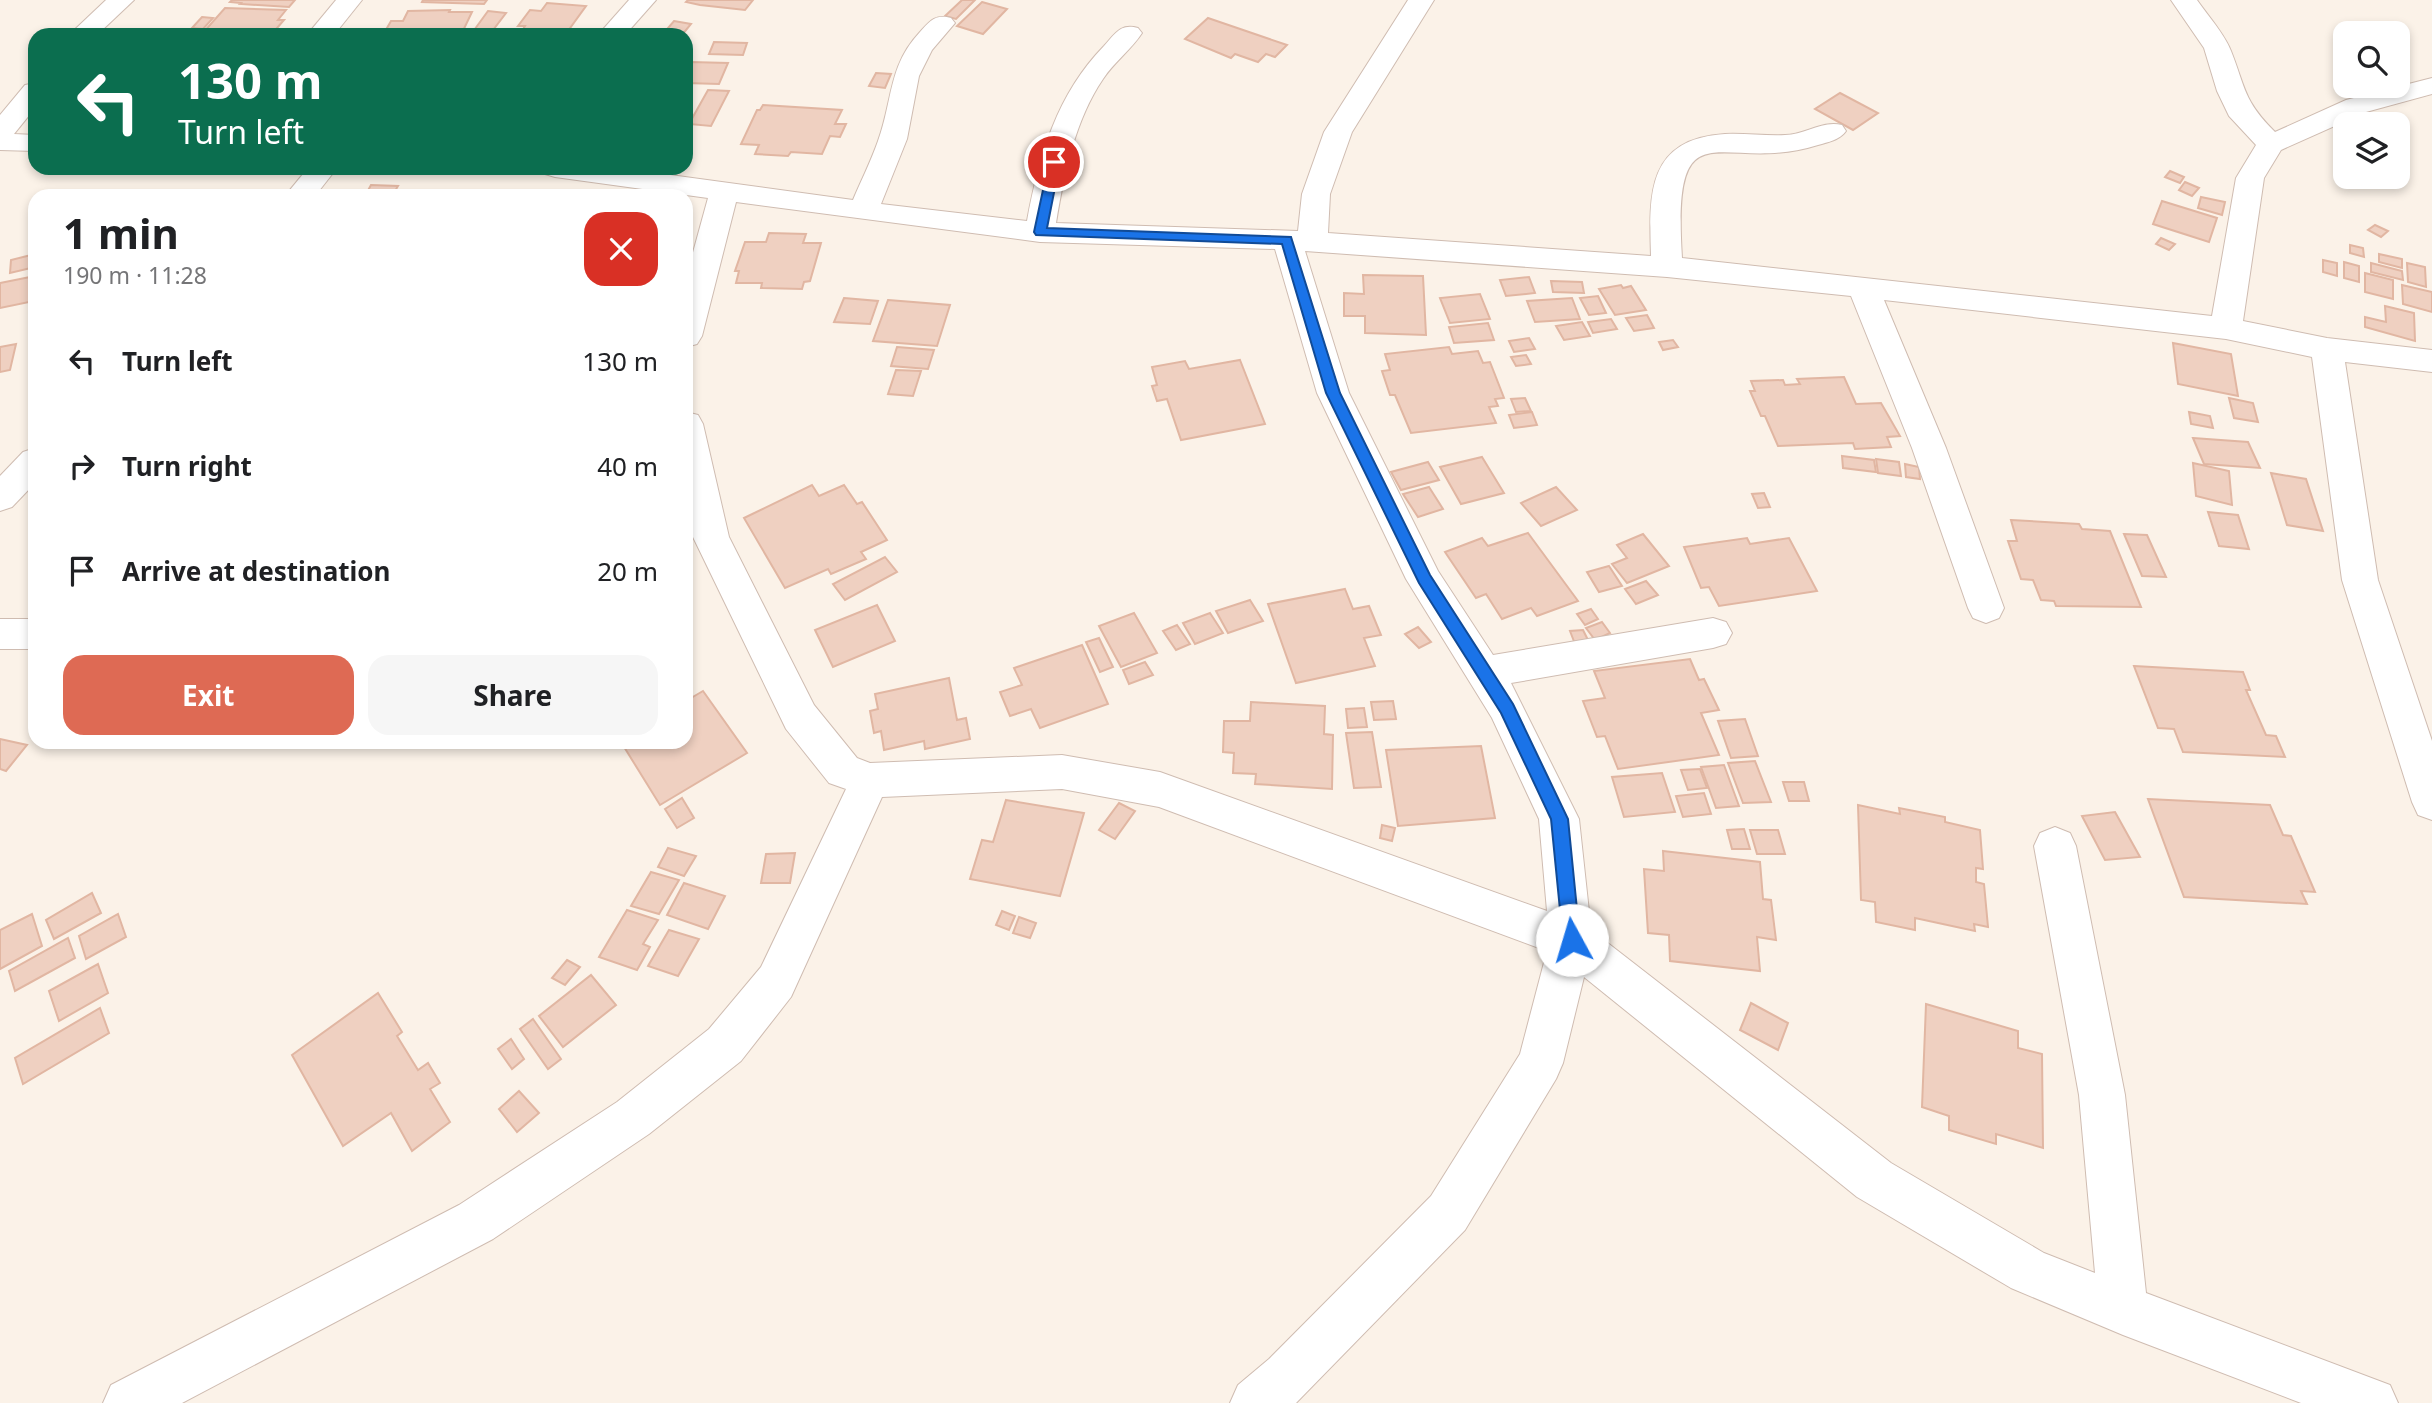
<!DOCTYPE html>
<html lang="en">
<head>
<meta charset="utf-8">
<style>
  body { margin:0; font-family:"Noto Sans",sans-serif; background:#f6f6f6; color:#202124; height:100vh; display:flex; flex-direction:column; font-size:26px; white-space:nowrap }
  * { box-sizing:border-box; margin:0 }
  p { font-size:23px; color:#757577 }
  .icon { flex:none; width:38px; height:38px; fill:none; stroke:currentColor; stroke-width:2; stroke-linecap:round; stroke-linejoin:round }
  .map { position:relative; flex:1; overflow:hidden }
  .sheet { position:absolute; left:28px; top:189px; width:665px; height:560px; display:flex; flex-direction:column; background:#fff; border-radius:21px; box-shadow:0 4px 10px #0003 }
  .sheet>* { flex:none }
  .guide { position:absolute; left:28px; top:28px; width:665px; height:147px; border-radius:21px; box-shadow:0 4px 10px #0003; background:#0b6e4f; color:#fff; overflow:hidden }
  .buttons { position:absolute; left:2333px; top:21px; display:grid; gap:14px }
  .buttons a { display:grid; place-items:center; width:77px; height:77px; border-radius:14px; background:#fff; box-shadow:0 4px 10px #0003; font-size:35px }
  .pin { position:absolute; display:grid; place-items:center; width:60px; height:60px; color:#fff; margin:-30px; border:4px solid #fff; border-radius:50%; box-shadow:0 2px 7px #0007 }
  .me { position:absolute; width:77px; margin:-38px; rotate:354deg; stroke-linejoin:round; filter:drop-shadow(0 0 5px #0008) }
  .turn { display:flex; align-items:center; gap:24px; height:147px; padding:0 35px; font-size:32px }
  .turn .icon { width:91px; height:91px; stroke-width:2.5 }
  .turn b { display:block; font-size:49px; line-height:60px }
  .round { display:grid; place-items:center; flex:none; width:74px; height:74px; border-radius:21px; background:#f6f6f6 }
  .headline { display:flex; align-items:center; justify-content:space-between; height:119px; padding:0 35px }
  h1 { font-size:42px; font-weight:700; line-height:52px }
  .cta { display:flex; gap:14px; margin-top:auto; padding:14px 35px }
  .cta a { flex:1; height:80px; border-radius:21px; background:#de6a54; color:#fff; font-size:28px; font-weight:700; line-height:80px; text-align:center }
  .cta a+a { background:#f6f6f6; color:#202124 }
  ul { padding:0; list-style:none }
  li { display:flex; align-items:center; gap:21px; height:105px; padding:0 35px }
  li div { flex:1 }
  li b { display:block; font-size:26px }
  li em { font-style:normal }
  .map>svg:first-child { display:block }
  .building { fill:#efd0c1; stroke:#e1b6a2; stroke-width:2 }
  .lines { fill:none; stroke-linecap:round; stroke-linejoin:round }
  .minor-casing { stroke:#cfbcb1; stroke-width:2 }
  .minor { fill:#fff; fill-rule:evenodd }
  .route { fill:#1a73e8; stroke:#114b97; stroke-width:2 }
</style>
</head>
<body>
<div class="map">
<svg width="2432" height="1403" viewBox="0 0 2432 1403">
  <rect width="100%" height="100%" fill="#fbf2e8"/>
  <g class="building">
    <path d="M232,0h63l-6,7 -49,-3 1,-1 -11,-1z"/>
    <path d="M423,0h64l-3,4 -62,-2z"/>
    <path d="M688,0h65l-8,10 -45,-5 -14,-3z"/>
    <path d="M962,0h13l-19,19 -11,-3z"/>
    <path d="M982,2l25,7 -24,25 -26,-8z"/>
    <path d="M547,3l39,3 -21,29h-25l2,-2 -20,-2 3,-5h-7l12,-16 11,1z"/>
    <path d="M225,8l61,2 -8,10h6l-13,15h-70z"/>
    <path d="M450,10l-1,2h23l-11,23h-78l8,-14h12l5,-10z"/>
    <path d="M488,11l18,2 -16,21 -18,-1z"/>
    <path d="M202,17l11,1 -10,11 -11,-1z"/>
    <path d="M1208,18l79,27 -12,12 -9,-3 -8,8 -23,-8 -4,4 -46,-19z"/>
    <path d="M674,21l17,3 -9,11h-20z"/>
    <path d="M714,42l33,1 -4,12 -34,-1z"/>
    <path d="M690,62l38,1 -9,21 -33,-1v-12z"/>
    <path d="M876,73l15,1 -6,14 -16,-2z"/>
    <path d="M708,90l21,1 -18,35 -22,-2z"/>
    <path d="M1840,93l38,20 -25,17 -38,-21z"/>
    <path d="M763,105l79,5 -7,14h11l-6,13 -10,-1 -8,18 -31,-2 -3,4 -33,-2 4,-9 -18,-1 16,-34h3z"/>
    <path d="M2170,171l14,6 -4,6 -15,-6z"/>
    <path d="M2185,182l14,6 -7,8 -13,-6z"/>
    <path d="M371,185l27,1 -6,10 -26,-2z"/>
    <path d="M2201,197l24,5 -3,13 -24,-7z"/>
    <path d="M2162,201l55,17 -8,24 -56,-18z"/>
    <path d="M2375,225l13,6 -7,6 -13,-7z"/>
    <path d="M769,233l37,1 -3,9h18l-11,38 -6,1 -2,7 -41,-1 1,-5h-26l3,-12h-4l10,-29h21z"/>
    <path d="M2161,238l14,6 -6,6 -13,-6z"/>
    <path d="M2350,245l13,3 1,9 -14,-4z"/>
    <path d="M2379,254l23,5v9l-23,-6z"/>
    <path d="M31,255v13l-21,5 1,-13z"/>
    <path d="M2323,260l14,3v13l-14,-4z"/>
    <path d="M2344,262l15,4v16l-15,-4z"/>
    <path d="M2371,263l31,8 1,9 -32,-8z"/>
    <path d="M2407,263l18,4 1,20 -18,-5z"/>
    <path d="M2365,273l28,7v19l-28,-7z"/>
    <path d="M1363,275l60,1 3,59 -61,-2v-17h-21v-23l20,1z"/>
    <path d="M35,276l-1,25 -34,7v-25z"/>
    <path d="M1529,277l6,16 -29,3 -6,-16z"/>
    <path d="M1551,281l31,1 2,11 -31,-1z"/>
    <path d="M1621,285l2,3 8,-2 15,24 -31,5 -16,-26z"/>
    <path d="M2402,285l30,7v20l-29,-8z"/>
    <path d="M1480,294l10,25 -40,4 -10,-25z"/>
    <path d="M1598,296l8,17 -17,2 -9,-17z"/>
    <path d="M844,298l34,3 -8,23 -36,-2z"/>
    <path d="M1572,298l8,21 -45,3 -8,-21z"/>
    <path d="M888,300l62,5 -13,41 -64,-5z"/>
    <path d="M2385,306l29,7 1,28 -50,-14v-10l21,5z"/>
    <path d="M1647,315l7,13 -20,3 -8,-13z"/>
    <path d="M1611,319l6,10 -24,4 -5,-11z"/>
    <path d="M1582,322l8,14 -26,4 -8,-14z"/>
    <path d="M1488,323l6,17 -40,3 -5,-16z"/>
    <path d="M1529,338l6,11 -21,3 -5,-11z"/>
    <path d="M1673,340l5,7 -15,3 -4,-8z"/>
    <path d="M2173,343l58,11 7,42 -60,-12z"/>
    <path d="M16,344l-6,26 -10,2v-25z"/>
    <path d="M897,347l37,3 -6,19 -37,-3z"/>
    <path d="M1449,347l3,7 26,-3 5,12 7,-1 14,36 -9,1 3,7 -9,1 7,16 -85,10 -16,-38h-5l-8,-24 8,-1 -5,-16z"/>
    <path d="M1526,355l5,9 -15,2 -5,-9z"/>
    <path d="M1240,360l25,64 -84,16 -14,-41 -10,2 -5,-15 5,-1 -5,-18 33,-6 4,8z"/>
    <path d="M896,370l25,1 -8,25 -25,-2z"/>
    <path d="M1844,377l12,27 25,-1 19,33 -13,1 4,10 -36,2 -2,-6 -75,3 -13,-30h-4l-11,-25h5l-4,-10 32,-1 2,5 15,-1 -3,-5z"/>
    <path d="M1525,398l6,13 -15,1 -5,-13z"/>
    <path d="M2229,398l24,5 5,19 -24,-4z"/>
    <path d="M1532,412l5,13 -23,3 -5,-13z"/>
    <path d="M2189,412l21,4 3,12 -22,-4z"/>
    <path d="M2193,438l55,4 12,26 -56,-4z"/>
    <path d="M1842,456l32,4 2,12 -33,-4z"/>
    <path d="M1482,457l22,36 -43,11 -21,-37z"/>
    <path d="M1876,459l23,3 2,14 -23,-3z"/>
    <path d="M1428,462l11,18 -38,10 -10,-18z"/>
    <path d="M2193,463l36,8 3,34 -36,-9z"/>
    <path d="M1905,464l14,3 1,12 -14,-2z"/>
    <path d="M2271,473l35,6 17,52 -36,-6z"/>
    <path d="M812,485l7,11 25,-11 13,19 5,-2 25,38 -26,12 5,7 -35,15 -3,-5 -43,19 -41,-70z"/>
    <path d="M1429,487l14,22 -25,8 -15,-23z"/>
    <path d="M1556,487l21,23 -36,16 -20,-23z"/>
    <path d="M1764,493l6,14 -12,1 -6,-14z"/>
    <path d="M2208,512l30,3 11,34 -30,-3z"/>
    <path d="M2011,520l68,4 3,5 28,2 31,76 -85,-1 -2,-5 -13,-1 -8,-20 -12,-1 -13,-38h9z"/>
    <path d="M1528,533l50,68 -41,15 -6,-8 -29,11 -16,-25 -10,4 -31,-46 37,-14 6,8z"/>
    <path d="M1643,534l26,32 -42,17 -15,-19 15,-6 -10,-13z"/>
    <path d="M2124,534l23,1 19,42 -24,-1z"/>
    <path d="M1747,538l3,6 39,-6 28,53 -98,15 -10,-19 -8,1 -17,-41z"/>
    <path d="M885,557l12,15 -52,28 -12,-16z"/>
    <path d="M1609,566l13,20 -23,6 -12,-20z"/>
    <path d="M1646,581l12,14 -22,9 -11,-15z"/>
    <path d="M1345,589l8,20 16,-3 12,29 -17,3 11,28 -79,17 -28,-79z"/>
    <path d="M1250,600l13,21 -35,12 -12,-22z"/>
    <path d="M877,605l18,36 -62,26 -18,-37z"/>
    <path d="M1591,609l7,10 -13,6 -8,-11z"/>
    <path d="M1134,613l23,40 -36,14 -22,-41z"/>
    <path d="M1210,613l13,20 -28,11 -12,-21z"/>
    <path d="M1602,622l8,11 -15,7 -9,-12z"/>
    <path d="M1177,625l13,19 -14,6 -13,-19z"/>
    <path d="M1418,627l13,15 -12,6 -14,-14z"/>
    <path d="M1583,630l6,12 -14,2 -5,-13z"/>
    <path d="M1099,638l14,29 -13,5 -14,-30z"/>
    <path d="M1082,645l26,59 -68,24 -9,-19 -21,7 -10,-24 22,-7 -8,-17z"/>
    <path d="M1690,659l9,21 5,-1 15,31 -18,3 18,42 -101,14 -13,-33 -8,1 -14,-36 22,-3 -11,-27z"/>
    <path d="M1145,662l8,13 -24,9 -6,-14z"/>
    <path d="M2134,666l109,6 7,18h-4l20,45 10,1 9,21 -102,-5 -9,-23 -16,-1z"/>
    <path d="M949,678l8,42 9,-2 4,21 -45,10 -1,-8 -40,9 -3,-19 -7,2 -4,-22 8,-2 -3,-15z"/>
    <path d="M703,691l44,62 -87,52 -39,-63h65v-41z"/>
    <path d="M1393,701l3,18 -22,1 -3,-18z"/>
    <path d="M1251,702l74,4 -1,28 9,1 -1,54 -77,-5 1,-10 -23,-1 1,-20 -11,-1 1,-31h26z"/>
    <path d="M1364,708l3,19 -19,1 -2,-19z"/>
    <path d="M1745,719l13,37 -27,2 -13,-37z"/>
    <path d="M1372,732l9,55 -27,1 -8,-55z"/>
    <path d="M0,739l27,6 -21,26 -6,-2z"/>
    <path d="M1481,746l14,72 -97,8 -12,-76z"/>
    <path d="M1755,761l16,41 -28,1 -15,-40z"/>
    <path d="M1724,765l15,41 -23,2 -15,-41z"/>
    <path d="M1700,769l7,19 -19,2 -7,-20z"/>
    <path d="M1662,773l13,39 -51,5 -12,-40z"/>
    <path d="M1783,782h21l5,19h-20z"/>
    <path d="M1704,793l7,21 -28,3 -7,-21z"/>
    <path d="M682,798l12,20 -17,10 -12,-19z"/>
    <path d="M2148,799l122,6 13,30 8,1 24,56 -14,-1 6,13 -123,-7z"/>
    <path d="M1006,800l78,13 -24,83 -90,-17 12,-39 11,2z"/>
    <path d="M1119,803l16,8 -20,28 -16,-9z"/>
    <path d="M1858,805l42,9 -1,-6 46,9v5l35,8 3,39 -7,-1v14l8,2 4,43 -14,-3 1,7 -60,-13v12l-39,-8 -1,-20 -14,-2z"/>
    <path d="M2115,812l25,45 -35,3 -23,-44z"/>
    <path d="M1382,825l13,3 -3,13 -12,-3z"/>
    <path d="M1744,829l6,20h-18l-5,-19z"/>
    <path d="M1750,830h28l7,24h-28z"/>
    <path d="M668,848l28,8 -12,20 -26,-9z"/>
    <path d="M1663,851l97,11 3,37 8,1 5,40 -19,-3 3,34 -90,-10 -1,-26 -21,-2 -4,-64 20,2z"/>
    <path d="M795,853l-5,30h-29l5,-29z"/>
    <path d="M651,872l28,8 -20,34 -28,-8z"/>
    <path d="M684,883l41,13 -17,33 -41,-14z"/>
    <path d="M92,893l9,20 -47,26 -8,-19z"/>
    <path d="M627,910l31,10 -15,24 7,3 -13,23 -38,-13z"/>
    <path d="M1002,911l13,5 -6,14 -13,-5z"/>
    <path d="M32,914l10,32 -42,23v-39z"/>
    <path d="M118,914l8,23 -40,22 -7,-23z"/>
    <path d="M1019,917l17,6 -6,15 -17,-5z"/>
    <path d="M669,930l30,9 -21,37 -30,-10z"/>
    <path d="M68,938l7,20 -60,33 -6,-20z"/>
    <path d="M567,960l13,7 -15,18 -13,-7z"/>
    <path d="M98,964l10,29 -49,28 -10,-30z"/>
    <path d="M591,975l25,30 -53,42 -24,-31z"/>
    <path d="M378,993l24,39 -5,4 21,34 10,-7 12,20 -10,6 20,33 -38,29 -21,-38 -48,33 -51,-91z"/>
    <path d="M1751,1003l37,20 -10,27 -38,-20z"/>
    <path d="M1926,1004l92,27v17l24,6 1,94 -47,-14v10l-47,-14v-14l-27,-9z"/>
    <path d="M100,1008l9,25 -86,51 -8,-26z"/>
    <path d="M533,1019l28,40 -13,10 -28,-40z"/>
    <path d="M511,1039l13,20 -12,10 -14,-20z"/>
    <path d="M519,1091l20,22 -22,19 -18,-23z"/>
  </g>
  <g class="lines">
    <g class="minor-casing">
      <g id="minor">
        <path d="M106,0h28l-37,35h-28z"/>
        <path d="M336,0h26l-28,35h-27z"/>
        <path d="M629,0h27l-31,35h-27z"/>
        <path d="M1408,0h26l-82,132 -22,62 -2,39 323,23c-2,-63 -4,-117 74,-122 20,-1 40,2 60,1 20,0 37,-15 57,-10l4,6c-6,9 -18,11 -28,14 -98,31 -146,-46 -136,113l530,58 24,-138 20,-33 -27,-29 -12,-25 -13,-43 -33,-48h26c11,16 27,33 34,51 15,38 12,49 44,81l71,-32 86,-22v16l-66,18 -85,38 -17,28 -21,143 84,17 105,12v22l-87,-10 33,218 54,161v79l-14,-5 -6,-13 -70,-222 -30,-223 -86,-18 -342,-39 62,148 58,160 -5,10 -13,5 -13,-5 -5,-10 -56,-160 -61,-152 -184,-19 -362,-26 44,142 89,178 55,84 220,-37 13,4 6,11 -6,11 -13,4 -202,35 68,136 12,111 300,233 153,90 51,20 -16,-178 -45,-249 6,-13 15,-6 15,6 6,13 49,249 21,198 244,92 8,18h-97l-178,-68 -112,-47 -154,-91 -273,-220 -21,86 -7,16 -91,151 -169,173h-66l8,-18 31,-26 162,-163 89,-142 27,-103 -388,-144 -97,-18 -180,8 -91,200 -50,64 -92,73 -156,105 -311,164h-79l8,-18 348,-180 158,-103 92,-73 52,-62 85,-178 -17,-6 -43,-54 -93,-192 -7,-35v-90l12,3 5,9 26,113 85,168 43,53 13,5 192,-8 98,17 387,139 -8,-92 -47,-101 -86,-139 -89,-186 -42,-144 -235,-7 -304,-40 -34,134 -5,8 -11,3v-69l22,-80 -153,-21 -10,-3 -4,-6h78l234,32c8,-19 18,-39 25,-59 15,-41 10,-75 42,-109 10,-11 15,-18 31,-14l4,5 -23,27 -13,26 -12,63 -26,65 146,17c12,-65 30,-127 77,-175 11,-12 16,-23 34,-18l4,5c-11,17 -28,29 -39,46 -28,41 -39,95 -47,144l242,8 4,-37 22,-62z"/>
        <path d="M35,83v25l-21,26 21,1v16l-35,-1v-35l25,-30z"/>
        <path d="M308,168h29l-22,28h-30z"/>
        <path d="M35,448v35l-23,24 -12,4v-35l23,-24z"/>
        <rect x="0" y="619" width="35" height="30"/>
      </g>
    </g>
    <use href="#minor" class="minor"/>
  </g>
  <path class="route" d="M1054,158l6,4 -13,66 244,9 49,156 90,182 83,129 55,115 12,121 -2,6 -6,2 -7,-2 -2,-6 -12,-121 -50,-106 -82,-130 -93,-190 -44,-149 -246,-9 -2,-3 15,-70z"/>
</svg>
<div class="buttons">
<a><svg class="icon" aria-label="search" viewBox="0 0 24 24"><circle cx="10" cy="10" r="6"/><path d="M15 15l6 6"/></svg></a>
<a><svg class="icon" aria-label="layers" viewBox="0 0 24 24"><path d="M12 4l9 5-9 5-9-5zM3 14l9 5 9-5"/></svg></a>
</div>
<div class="pin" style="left:1054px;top:162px;background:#d93025"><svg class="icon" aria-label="arrive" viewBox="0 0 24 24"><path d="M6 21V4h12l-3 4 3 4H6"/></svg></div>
<svg class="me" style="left:1572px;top:940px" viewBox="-20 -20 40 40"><circle r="19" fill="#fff"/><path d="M0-13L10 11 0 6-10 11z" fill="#1a73e8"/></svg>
<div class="guide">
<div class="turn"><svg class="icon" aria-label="left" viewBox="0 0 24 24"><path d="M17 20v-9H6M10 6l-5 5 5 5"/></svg><div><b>130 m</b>Turn left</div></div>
</div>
<section class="sheet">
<div class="headline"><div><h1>1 min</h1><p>190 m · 11:28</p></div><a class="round" style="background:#d93025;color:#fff"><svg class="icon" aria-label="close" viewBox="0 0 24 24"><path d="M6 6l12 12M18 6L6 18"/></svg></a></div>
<ul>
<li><svg class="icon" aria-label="left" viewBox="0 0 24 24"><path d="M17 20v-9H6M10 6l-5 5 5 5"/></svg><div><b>Turn left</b></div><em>130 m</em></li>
<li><svg class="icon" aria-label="right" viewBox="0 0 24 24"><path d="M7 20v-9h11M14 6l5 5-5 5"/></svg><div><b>Turn right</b></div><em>40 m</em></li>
<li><svg class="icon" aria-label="arrive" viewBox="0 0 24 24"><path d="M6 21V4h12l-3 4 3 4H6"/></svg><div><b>Arrive at destination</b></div><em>20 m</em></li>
</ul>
<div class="cta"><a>Exit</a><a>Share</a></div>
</section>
</div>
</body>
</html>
